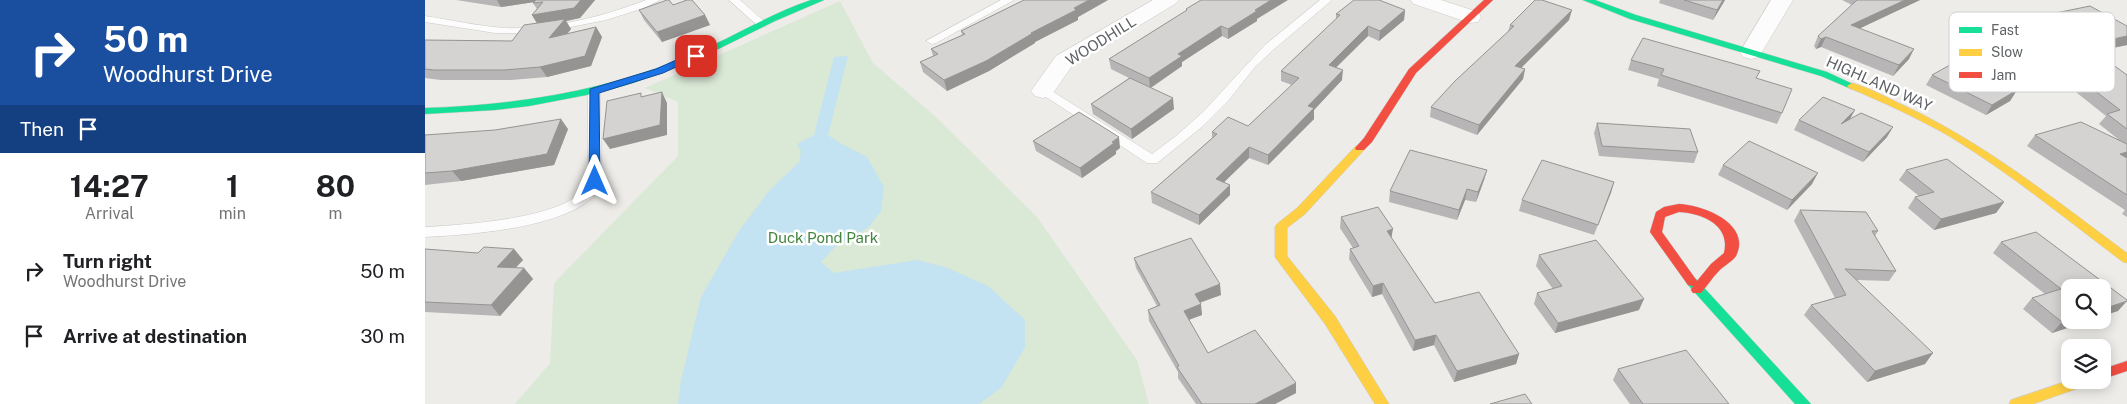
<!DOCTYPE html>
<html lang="en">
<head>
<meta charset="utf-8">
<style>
  body { margin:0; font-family:"Public Sans",sans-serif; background:#f2f2f2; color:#202124; height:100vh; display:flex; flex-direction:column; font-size:19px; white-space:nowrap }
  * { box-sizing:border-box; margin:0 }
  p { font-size:16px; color:#757577 }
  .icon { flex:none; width:28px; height:28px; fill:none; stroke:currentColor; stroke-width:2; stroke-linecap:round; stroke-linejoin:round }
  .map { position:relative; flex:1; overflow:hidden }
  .side { display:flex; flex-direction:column; background:#fff; width:425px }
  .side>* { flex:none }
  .banner { background:#1a4fa0; color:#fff; overflow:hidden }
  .fabs { position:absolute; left:1636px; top:279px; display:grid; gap:10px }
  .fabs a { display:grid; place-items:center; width:50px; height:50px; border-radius:10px; background:#fff; box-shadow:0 2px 12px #0003; font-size:25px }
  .pin { position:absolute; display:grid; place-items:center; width:42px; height:42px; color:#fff; margin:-21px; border-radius:10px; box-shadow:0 2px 8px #0006 }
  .me { position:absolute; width:55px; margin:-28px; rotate:0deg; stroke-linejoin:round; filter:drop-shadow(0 0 4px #0008) }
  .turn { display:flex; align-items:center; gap:18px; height:105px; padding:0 20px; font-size:22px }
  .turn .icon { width:65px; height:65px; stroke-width:2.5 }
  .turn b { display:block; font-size:35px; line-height:42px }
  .then { display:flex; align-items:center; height:48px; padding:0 20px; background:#0003; gap:10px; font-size:19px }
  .eta { display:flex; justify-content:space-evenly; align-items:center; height:85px; text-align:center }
  .eta b { font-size:30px; font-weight:700; line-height:35px }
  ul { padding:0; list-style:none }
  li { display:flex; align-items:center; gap:15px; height:65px; padding:0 20px }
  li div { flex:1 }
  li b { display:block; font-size:19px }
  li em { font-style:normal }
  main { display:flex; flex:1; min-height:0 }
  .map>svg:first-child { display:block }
  .green { fill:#dae8d6 }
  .water { fill:#c3e2f2 }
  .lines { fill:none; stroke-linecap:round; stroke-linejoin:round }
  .lane-casing { stroke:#cbcac9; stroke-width:1 }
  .street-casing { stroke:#cbcac9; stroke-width:1 }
  .fast-casing { stroke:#cacac9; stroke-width:1 }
  .slow-casing { stroke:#cacac9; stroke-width:1 }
  .jam-casing { stroke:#cacac9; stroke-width:1 }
  .lane { fill:#fcfcfc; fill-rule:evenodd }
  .street { fill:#fcfcfc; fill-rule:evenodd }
  .fast { fill:#16e098; fill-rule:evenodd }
  .slow { fill:#ffcf43; fill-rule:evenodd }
  .jam { fill:#f24e42; fill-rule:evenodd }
  .wall { fill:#b7b5b5 }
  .shaded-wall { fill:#959493 }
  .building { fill:#d5d3d2; stroke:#959493 }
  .route { fill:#1a73e8; stroke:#114b97 }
  .labels { text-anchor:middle; stroke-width:5; stroke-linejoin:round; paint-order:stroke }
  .street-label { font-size:15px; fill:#5f6366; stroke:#fff }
  .park-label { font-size:15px; fill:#428440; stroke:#fff }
  .key { fill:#fff; stroke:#cfd0d1; stroke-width:1 }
  .key-label { font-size:14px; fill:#5f6366 }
</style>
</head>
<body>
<main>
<section class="side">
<div class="banner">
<div class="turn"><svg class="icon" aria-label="right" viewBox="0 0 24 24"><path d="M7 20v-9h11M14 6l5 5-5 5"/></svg><div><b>50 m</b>Woodhurst Drive</div></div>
<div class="then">Then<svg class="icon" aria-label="arrive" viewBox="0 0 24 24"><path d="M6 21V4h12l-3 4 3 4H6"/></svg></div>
</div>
<div class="eta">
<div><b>14:27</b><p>Arrival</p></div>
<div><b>1</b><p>min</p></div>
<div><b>80</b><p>m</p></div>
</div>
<ul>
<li><svg class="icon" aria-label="right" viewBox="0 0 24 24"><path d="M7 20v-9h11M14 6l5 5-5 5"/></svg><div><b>Turn right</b><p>Woodhurst Drive</p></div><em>50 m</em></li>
<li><svg class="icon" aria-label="arrive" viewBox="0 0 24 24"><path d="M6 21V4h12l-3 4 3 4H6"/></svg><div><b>Arrive at destination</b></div><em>30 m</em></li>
</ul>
</section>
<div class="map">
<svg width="1702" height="404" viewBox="0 0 1702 404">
  <rect width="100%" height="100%" fill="#eeece9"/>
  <path class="green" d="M415,1l33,62 63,54 101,100 100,143 12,44h-634l35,-41 4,-80 124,-127v-54l-33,-14z"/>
  <path class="water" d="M423,56l-20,79 10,7 29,15 17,30 -3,24 -12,16 -34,20 -14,15 13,11 83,-13 28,7 43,19 37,34v27l-24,41 -22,16h-301l3,-23 20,-84 38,-66 29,-39 31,-30 2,-11 -4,-7 17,-9 20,-78z"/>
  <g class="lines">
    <g class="lane-casing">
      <g id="lane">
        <path d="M221,0h14l-16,8 -38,12 -66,13h-45l-70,-11v-6c26,4 53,10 79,12 47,2 98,-11 142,-28z"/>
        <path d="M304,0h11l27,24 -1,2h-8z"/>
        <path d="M576,0h13l-78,43 -4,1 -6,-3z"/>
        <path d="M895,0h12l-59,50 -18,17 -27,34 -25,25 -46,37h-10l-110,-72 6,-4 4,1 105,66 24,-18 27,-24 62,-67z"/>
        <path d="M169,87l6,4c0,22 1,44 1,65 0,9 2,19 0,27 -14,45 -136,52 -176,54v-10c33,-2 150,-8 162,-44 3,-7 1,-18 1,-26 0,-22 0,-44 0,-66z"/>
      </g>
    </g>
    <g class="street-casing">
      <g id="street">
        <path d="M728,0h26l-4,4 -103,62 -21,30 -8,2 -8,-2 -4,-5 25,-35z"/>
        <path d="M985,0h31l37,12 3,5 -3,5 -8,1 -56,-19z"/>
        <path d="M1346,0h22l-34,57 -8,2 -8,-2 -3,-5z"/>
      </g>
    </g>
    <g class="fast-casing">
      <g id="fast">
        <path d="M386,0h13l-49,21 -77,38 -65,24 -36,10 -68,13 -34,4 -70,4v-6c92,-3 181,-17 266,-53 41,-17 78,-41 120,-55z"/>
        <path d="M1158,0h12l41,15 191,57 30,14 -5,3 -3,-1 -28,-12 -191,-57z"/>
        <path d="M1267,277l4,2 115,125h-16l-107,-119 -2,-3 2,-3z"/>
      </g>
    </g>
    <g class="slow-casing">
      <g id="slow">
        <path d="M1427,83c18,5 36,15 53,23 81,38 150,94 222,147v10l-4,-1c-57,-43 -113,-89 -174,-126 -32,-18 -66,-34 -100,-48l-2,-2z"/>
        <path d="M935,145l4,1 1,2 -1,2 -59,64 -18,14v28l48,60 54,88h-14l-50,-80 -50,-67v-30l2,-3 20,-16 59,-62z"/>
        <path d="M1645,380h22l-2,4 -57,20h-24l2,-4z"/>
      </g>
    </g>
    <g class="jam-casing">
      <g id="jam">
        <path d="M1059,0h9l-77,73 -44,69 -8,8h-8l-1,-2 9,-10 45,-69z"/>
        <path d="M1254,204c23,1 73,19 57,52 -4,6 -13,10 -18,16 -6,6 -11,14 -17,21h-8l-2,-3 2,-4 -5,-1 -38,-53 6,-20 8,-5zM1254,212c23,1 52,13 45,41l-13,11 -14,17 -35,-49 3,-15z"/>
        <path d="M1702,361v10l-24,8v-10z"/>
      </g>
    </g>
    <use href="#lane" class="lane"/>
    <use href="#street" class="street"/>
    <use href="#fast" class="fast"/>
    <use href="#slow" class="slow"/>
    <use href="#jam" class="jam"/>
  </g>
  <g class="wall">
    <path d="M31,0h139l-15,18 -14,3 5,8 -4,5 29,-7 6,10 -11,29 -44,11 -36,3h-70l-16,-2v-38l87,1 25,-18 -5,-8 5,-6 -4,-6 1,-1 -33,5z"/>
    <path d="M599,0h84l-30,17v3l-43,22v1l-46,28 -42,20 -24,-19 -3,-10 13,-6 -2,-7 31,-14 -1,-4z"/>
    <path d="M1235,0h65l-12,20 -54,-17z"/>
    <path d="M1417,0h78l-60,28 49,31 -16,17 -72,-29 -5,2 -2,-3 4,-10 34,-31z"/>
    <path d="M248,5l32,10 5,10 -48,17 -18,-22 -5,-10z"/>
    <path d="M761,9l71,10v2l-29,18 -6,-3 -40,26v4l-31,22 23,21 -42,30 -39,-25 -2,-10 38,-26 -18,-9 -2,-10 77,-48z"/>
    <path d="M980,10l-1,10 -25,21 -11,-5 -32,32 6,12 -28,30v9l-46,46 -19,-7 -25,24 6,3v10l-31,30 -47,-22 -1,-11 61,-54v-6l36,-6 44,-41 -11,-4v-10l55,-52v-5z"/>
    <path d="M1621,15l81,11v19l-32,7 32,23v142l-5,-3 3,-4 -98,-64 8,-11 83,4 -19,-15 7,-8 -54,-43 -15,1 -36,-28 6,-10 44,-4 -12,-7z"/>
    <path d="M1144,20l-48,48 4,1 -2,10 -46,56 -47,-18 1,-10 77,-75 2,-7z"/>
    <path d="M1206,60l125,19 26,34 -5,11 -120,-38 2,-7 -31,-9z"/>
    <path d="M1507,75l85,15 -7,11 -24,14 -60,-30z"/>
    <path d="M1374,120h51l37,17 -24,25 -69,-32z"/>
    <path d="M1172,123l101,29 -4,11 -95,-7 -5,-23z"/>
    <path d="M143,129l-14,36 -93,16 -36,4v-50z"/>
    <path d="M608,141l87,7 -4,3v3l-34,24 -46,-27z"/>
    <path d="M1298,165l89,19 -25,26 -69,-35z"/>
    <path d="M1062,170l-3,10 -8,22 -11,-2 -8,20 -68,-18 1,-11z"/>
    <path d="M1481,170l98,32 -8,11 -62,17 -26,-22 7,-11 4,-1 -20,-16z"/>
    <path d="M1189,182l-20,53 -75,-24 3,-11z"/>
    <path d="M1375,210l78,21 -3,5 21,35 -7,10 -32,-1 68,84 -58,18 -63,-67 7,-10 24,-7 -41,-77z"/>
    <path d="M916,217l50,21 44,65 84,51 -3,10 -62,18 -20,-37 -21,6 -31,-57 -10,3 -23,-38 1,-10 3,-1 -13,-20z"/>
    <path d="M1576,242l117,69 -48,9h22l-40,13 -29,-24 9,-11 13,-4 -52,-41z"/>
    <path d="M0,249l53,4 36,-4 9,11 -8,8h9l9,11 -33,37 -75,-4z"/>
    <path d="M1114,255l100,55 -84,23 -21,-29 3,-11 16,-4 -17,-23z"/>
    <path d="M709,258l87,37 -21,8 2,12 -13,5 19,33 88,30v10l-21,11h-79l-18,-26v-6l-29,-51 -1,-11 9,-4 -21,-38z"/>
    <path d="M1193,369l111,35h-99l-17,-24z"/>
  </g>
  <g class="shaded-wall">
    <path d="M72,0h51l-47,7z"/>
    <path d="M156,0h14l-15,18 -14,3 5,8 -16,19 -17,-23 -6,-10z"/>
    <path d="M664,0h19l-30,17v3l-43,22v1l-46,28 -42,20 -3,-11 87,-47z"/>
    <path d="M846,0h17l-31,19v2l-29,18v-10l27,-19z"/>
    <path d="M1298,0h2l-12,20 4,-10z"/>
    <path d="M1480,0h15l-74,35 5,-10z"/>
    <path d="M980,10l-1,10 -25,21 1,-10z"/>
    <path d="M1147,10l-3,10 -56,56 2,-10z"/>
    <path d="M280,15l5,10 -48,17 -5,-10z"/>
    <path d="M796,26l1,10 -40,26v4l-32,22 -1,-10 29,-24z"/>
    <path d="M943,26v10l-40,39 1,-10z"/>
    <path d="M171,27l6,10 -11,29 -44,11 -7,-10z"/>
    <path d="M1702,36v9l-48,10 7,-10z"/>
    <path d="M1401,37l-5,10 -5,2 5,-10z"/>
    <path d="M1489,49l-5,10 -16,17 6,-11z"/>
    <path d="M1100,69l-2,10 -46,56 2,-10z"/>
    <path d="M918,70l-1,10 -28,30v9l-46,46v-10l40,-49z"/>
    <path d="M1592,90l-7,11 -24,14 6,-10z"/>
    <path d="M237,92l5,11v32l-57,14 -7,-10z"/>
    <path d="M748,98l1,11 -42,30 -1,-10z"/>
    <path d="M1430,110l-6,11 -8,3z"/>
    <path d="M136,119l7,10 -14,36 -93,16 -9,-10z"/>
    <path d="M1468,127l-6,10 -24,25 6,-10z"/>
    <path d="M694,137l1,11 -4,3v3l-34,24 -2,-10z"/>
    <path d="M824,147v11l-32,31 -1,-10z"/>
    <path d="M1702,152v8l-7,-6z"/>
    <path d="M1062,170l-3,10 -8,22 2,-10z"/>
    <path d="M1393,173l-6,11 -25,26 5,-10z"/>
    <path d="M1189,182l-3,11 -17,42 4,-10z"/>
    <path d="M805,185v10l-31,30v-10z"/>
    <path d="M1042,189l-2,11 -8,20 2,-10z"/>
    <path d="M1579,202l-8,11 -62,17 7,-11z"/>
    <path d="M968,229l-2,11 -4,-9z"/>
    <path d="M89,249l9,11 -17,18 -9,-11z"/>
    <path d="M99,268l9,11 -33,37 -9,-11z"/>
    <path d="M958,283l-1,11 -10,3 1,-11z"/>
    <path d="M795,284l1,11 -26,9v-10z"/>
    <path d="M1219,299l-5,11 -84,23 3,-10z"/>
    <path d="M1702,301l-9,10 -15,5v-7z"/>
    <path d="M776,304l1,11 -17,6 -1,-10z"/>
    <path d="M1645,320h22l-40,13 10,-11z"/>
    <path d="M1011,335l-2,10 -21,6 2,-11z"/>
    <path d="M1508,353l-8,11 -58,18 8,-11z"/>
    <path d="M1094,354l-3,10 -62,18 3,-11z"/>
    <path d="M871,383v10l-21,11h-20z"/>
  </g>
  <g class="building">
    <path d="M111,0h45l-7,8 -42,7 11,-13 -10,1z"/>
    <path d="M242,0h2l4,5 14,-5h5l13,15 -48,17 -18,-22z"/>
    <path d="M599,0h65l-15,8 2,2 -45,23h2l-47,28 -42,19 -24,-18 18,-8 -7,-5 34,-15 -4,-3z"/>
    <path d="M776,0h70l-16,10 2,1 -29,18 -7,-3 -43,28 4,2 -33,22 -40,-19 78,-49 -1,-1z"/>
    <path d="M929,0h25l26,10 -25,21 -12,-5 -39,39 14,5 -35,36 6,2 -46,47 -19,-8 -33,32 14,6 -31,30 -48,-23 66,-58 -5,-2 16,-15 20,9 51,-48 -18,-7 59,-56 -4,-1z"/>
    <path d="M1110,0h7l30,10 -57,56 10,3 -46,56 -48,-18 24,-26 59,-55 -4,-1z"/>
    <path d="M1259,0h39l-6,10z"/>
    <path d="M1432,0h48l-54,25 63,24 -15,16 -73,-28 -5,2 -3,-3z"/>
    <path d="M1665,6l37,20v10l-41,9 41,30v54l-20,-15 13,-4 -61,-47 -15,1 -37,-28 65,-6 -26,-15z"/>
    <path d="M140,19l-16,19 47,-11 -11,29 -45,11 -36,3h-70l-9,-1v-29l87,1 12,-16z"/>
    <path d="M1218,38l117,33 -4,7 36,11 -10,24 -121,-38 3,-6 -33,-9z"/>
    <path d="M1532,61l60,29 -25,15 -60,-30z"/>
    <path d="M705,78l43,20 -42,31 -40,-25z"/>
    <path d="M237,92l-2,33 -57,14 4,-38 34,-8v4z"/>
    <path d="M1398,97l32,13 -14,14 20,-11 32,14 -24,25 -70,-32z"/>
    <path d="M654,112l40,25 -7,5 2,1 -34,25 -47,-27z"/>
    <path d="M136,119l-14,35 -95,17 -27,2v-38l70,-5z"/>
    <path d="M1656,122l46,22v8l-7,2 7,4v37l-92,-60z"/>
    <path d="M1172,123l93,6 8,23 -96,-6z"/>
    <path d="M1324,141l69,32 -26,27 -69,-35z"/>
    <path d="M985,150l77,20 -9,22 -11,-3 -8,21 -69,-19z"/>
    <path d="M1522,159l57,43 -63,17 -26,-22 19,-5 -28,-22z"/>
    <path d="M1117,160l72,22 -16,43 -76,-25z"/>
    <path d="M953,207l15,22 -6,2 48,72 44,-11 40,62 -62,17 -21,-36 -21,5 -32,-57 -10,3 -23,-37 9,-3 -18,-29z"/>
    <path d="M1375,210l66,2 12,19h-6l24,40 -51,-2 88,84 -58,18 -64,-66 35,-10z"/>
    <path d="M1611,232l91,68v1l-24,8v-21h-33v32l-8,2 -30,-24 29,-9 -60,-47z"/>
    <path d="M766,238l29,46 -25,10 6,10 -17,7 24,42 47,-23 41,53 -41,21h-53l-25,-37 2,-1 -31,-56 12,-5 -26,-47z"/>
    <path d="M1171,240l48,59 -86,24 -21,-30 25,-7 -23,-31z"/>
    <path d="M59,247l30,2 -17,18 27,1 -33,37 -66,-3v-53l53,4z"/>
    <path d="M1261,350l43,54h-86l-25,-35z"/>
    <path d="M1100,394l7,10h-42z"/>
  </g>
  <path class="route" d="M267,53h7l1,3 -37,17 -64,20 1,88 -5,4 -4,-1 -2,-3 1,-92 66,-20z"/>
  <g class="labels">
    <g class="street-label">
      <text transform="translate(676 41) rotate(-32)" y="5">WOODHILL</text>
      <text transform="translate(1454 84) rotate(24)" y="5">HIGHLAND WAY</text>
    </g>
    <g class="park-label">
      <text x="398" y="243">Duck Pond Park</text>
    </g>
  </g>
  <rect x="1524" y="12" width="166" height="80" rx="8" class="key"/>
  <rect x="1534" y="27" width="23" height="6" fill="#16e098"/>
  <rect x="1534" y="49" width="23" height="7" fill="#ffcf43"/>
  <rect x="1534" y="72" width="23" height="6" fill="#f24e42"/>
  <g class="key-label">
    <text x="1566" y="35">Fast</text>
    <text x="1566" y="57">Slow</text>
    <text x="1566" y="80">Jam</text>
  </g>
</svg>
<div class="fabs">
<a><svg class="icon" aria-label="search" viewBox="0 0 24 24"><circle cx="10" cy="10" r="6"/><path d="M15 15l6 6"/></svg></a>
<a><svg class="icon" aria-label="layers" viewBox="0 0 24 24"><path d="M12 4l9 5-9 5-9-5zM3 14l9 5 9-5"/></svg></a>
</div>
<div class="pin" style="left:271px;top:56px;background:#d93025"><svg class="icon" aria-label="arrive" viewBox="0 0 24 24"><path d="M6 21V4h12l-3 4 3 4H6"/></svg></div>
<svg class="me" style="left:170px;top:181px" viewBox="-20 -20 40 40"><path d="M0-17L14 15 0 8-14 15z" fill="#1a73e8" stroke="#fff" stroke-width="4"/></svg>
</div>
</main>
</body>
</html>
